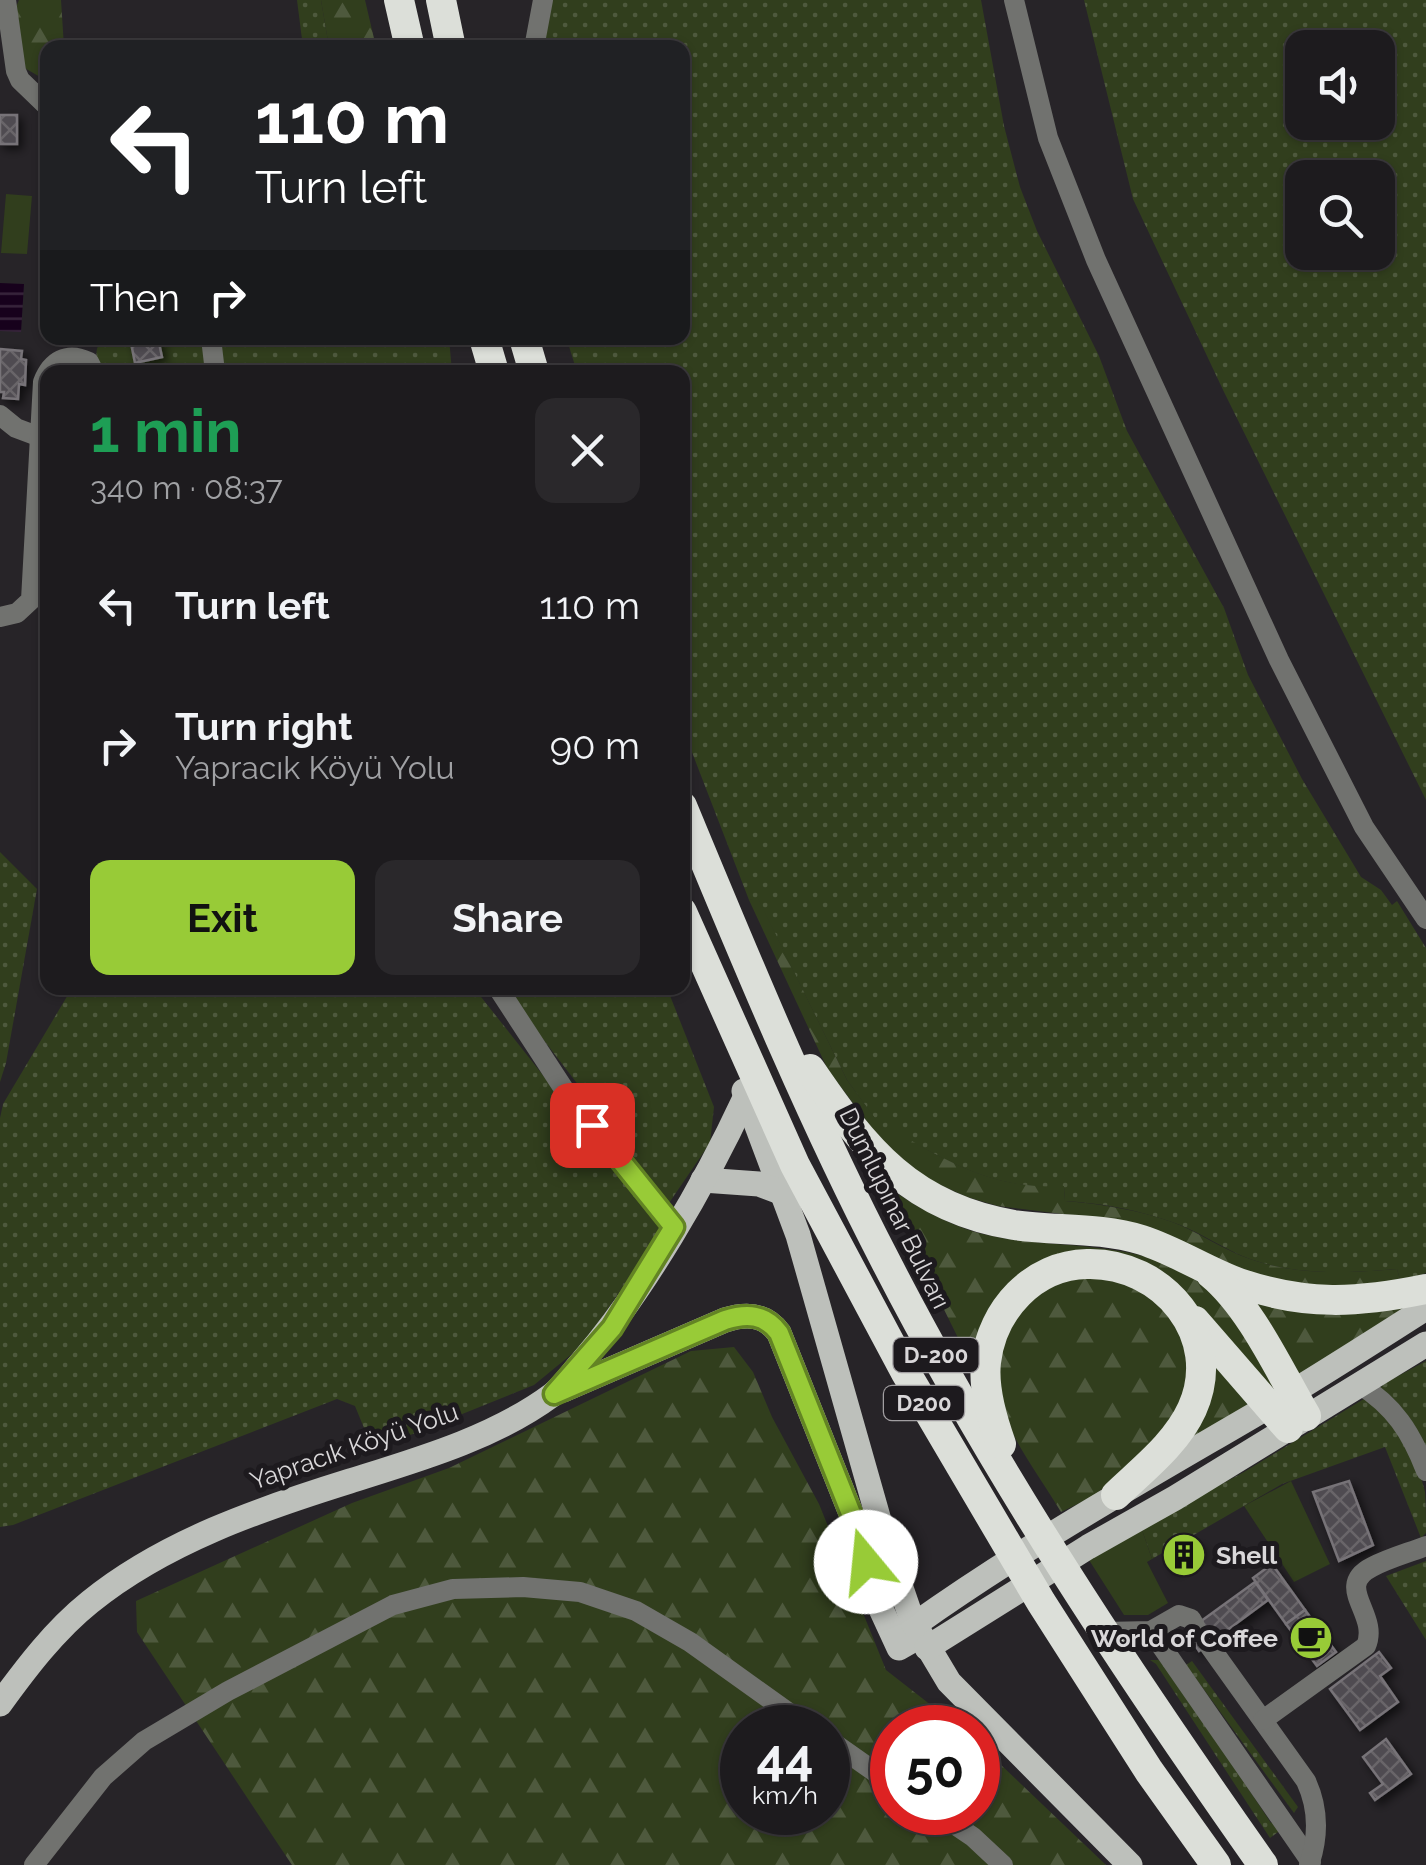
<!DOCTYPE html>
<html lang="en">
<head>
<meta charset="utf-8">
<style>
  body { margin:0; font-family:Raleway,sans-serif; background:#2a282b; color:#f1f3f6; height:100vh; display:flex; flex-direction:column; font-size:38px; white-space:nowrap }
  * { box-sizing:border-box; margin:0 }
  p { font-size:32px; color:#a0a1a4 }
  .icon { flex:none; width:55px; height:55px; fill:none; stroke:currentColor; stroke-width:2; stroke-linecap:round; stroke-linejoin:round }
  .map { position:relative; flex:1; overflow:hidden }
  .drawer { position:absolute; left:40px; top:365px; width:650px; height:630px; display:flex; flex-direction:column; background:#1d1b1e; border-radius:20px; box-shadow:0 2px 8px #0004,0 0 0 2px #3b393c }
  .drawer>* { flex:none }
  .banner { position:absolute; left:40px; top:40px; width:650px; height:305px; border-radius:20px; box-shadow:0 2px 8px #0004,0 0 0 2px #3b393c; background:#202124; color:#fff; overflow:hidden }
  .fabs { position:absolute; left:1285px; top:30px; display:grid; gap:20px }
  .fabs a { display:grid; place-items:center; width:110px; height:110px; border-radius:20px; background:#1d1b1e; box-shadow:0 2px 8px #0004,0 0 0 2px #3b393c; font-size:50px }
  .speed { position:absolute; left:720px; top:1705px; display:flex; gap:20px; font-size:50px; font-weight:700; text-align:center }
  .speed>* { display:grid; place-content:center; width:130px; height:130px; border-radius:50%; background:#1d1b1e; box-shadow:0 2px 8px #0004,0 0 0 2px #3b393c; line-height:1 }
  .speed small { font-size:25px; font-weight:400 }
  .speed .limit { border:15px solid #d22; background:#fff; color:#111 }
  .pin { position:absolute; display:grid; place-items:center; width:85px; height:85px; color:#fff; margin:-42px; border-radius:20px; box-shadow:0 5px 15px #0006 }
  .me { position:absolute; width:110px; margin:-55px; rotate:343deg; stroke-linejoin:round; filter:drop-shadow(0 0 8px #0008) }
  .turn { display:flex; align-items:center; gap:35px; height:210px; padding:0 50px; font-size:45px }
  .turn .icon { width:130px; height:130px; stroke-width:2.5 }
  .turn b { display:block; font-size:70px; line-height:85px }
  .then { display:flex; align-items:center; height:95px; padding:0 50px; background:#0003; gap:20px; font-size:38px }
  .round { display:grid; place-items:center; flex:none; width:105px; height:105px; border-radius:20px; background:#2a282b }
  .headline { display:flex; align-items:center; justify-content:space-between; height:170px; padding:0 50px }
  h1 { font-size:60px; font-weight:700; line-height:75px; color:#1e9e55 }
  .action { display:flex; gap:20px; margin-top:auto; padding:20px 50px }
  .action a { flex:1; height:115px; border-radius:20px; background:#98cb37; color:#111; font-size:40px; font-weight:700; line-height:115px; text-align:center }
  .action a+a { background:#2a282b; color:#f1f3f6 }
  ul { padding:0; list-style:none }
  li { display:flex; align-items:center; gap:30px; height:140px; padding:0 50px }
  li div { flex:1 }
  li b { display:block; font-size:38px }
  li em { font-style:normal }
  .map>svg:first-child { display:block }
  .grass { fill:url(#grass-dots); fill-rule:evenodd }
  .forest { fill:url(#forest-firs); fill-rule:evenodd }
  .green { fill:#313e1d }
  .water { fill:url(#water-rules) }
  .building { fill:url(#building-cross-hatch); stroke:#777378; stroke-width:2.5; filter:url(#shadow) }
  .lines { fill:none; stroke-linecap:round; stroke-linejoin:round }
  .minor { stroke:#71726f; stroke-width:20 }
  .major { stroke:#bdc0bb; stroke-width:25 }
  .highway { stroke:#dcdfd9; stroke-width:30 }
  .route-casing { stroke:#638424; stroke-width:25 }
  .route { stroke:#98cb37; stroke-width:18 }
  .labels { text-anchor:middle; stroke-width:10; stroke-linejoin:round; paint-order:stroke }
  .shield { fill:#1d1a1e; stroke:#a19ea1; stroke-width:2.5 }
  .shield-label { font-size:22px; font-weight:bold; fill:#d9d7d9 }
  .street-label { font-size:25px; fill:#d9d7d9; stroke:#1d1a1e }
  .poi-label { font-size:25px; font-weight:bold; fill:#d9d7d9; stroke:#1d1a1e; text-anchor:start }
</style>
</head>
<body>
<div class="map">
<svg width="1426" height="1865" viewBox="0 0 1426 1865">
  <defs>
    <pattern id="grass-dots" width="8" height="8" patternUnits="userSpaceOnUse" patternTransform="scale(2.5)"><rect width="8" height="8" fill="#313e1d"/><path d="M2 2h.1M6 6h.1" fill="none" stroke="#4e593d" stroke-width="1.8" stroke-linecap="round"/></pattern>
    <pattern id="forest-firs" width="22" height="20" patternUnits="userSpaceOnUse" patternTransform="scale(2.5)"><rect width="22" height="20" fill="#313e1d"/><path d="M5 1l3.5 6h-7zM16 11l3.5 6h-7z" fill="#4e593d"/></pattern>
    <pattern id="water-rules" width="6" height="5" patternUnits="userSpaceOnUse" patternTransform="scale(2.5)"><rect width="6" height="5" fill="#17011c"/><path d="M0 2.5h6" fill="none" stroke="#38253c"/></pattern>
    <pattern id="building-cross-hatch" width="8" height="8" patternUnits="userSpaceOnUse" patternTransform="scale(2.5)"><rect width="8" height="8" fill="#504c51"/><path d="M0 0l8 8M0 8l8-8" fill="none" stroke="#696569"/></pattern>
    <filter id="shadow"><feDropShadow dx="4.5" dy="4.5" stdDeviation="5" flood-color="#0009"/></filter>
  </defs>
  <rect width="100%" height="100%" fill="#272428"/>
  <g class="grass">
    <path d="M297,0h24l8,47h-26z"/>
    <path d="M551,0h430l23,126 16,61 17,44 62,125 28,75 97,177 24,67 54,104 59,98 20,13 11,15 5,-4 29,47v325l-25,10 -4,-14c-49,4 -100,7 -147,-10 -27,-10 -51,-28 -78,-37 -34,-12 -71,-19 -107,-21l-1,-14c-67,3 -116,-24 -172,-57l-6,4 -39,-54 -89,-181 -9,1 -66,-171 -1,-357h-105l-10,-32 115,-2v-290h-142z"/>
    <path d="M1084,0h342v800l-202,-408 -91,-193zM1302,48h76v74h-76zM1302,178h76v74h-76z"/>
    <path d="M103,338h103l3,34h-107c-6,-13 -9,-22 1,-34z"/>
    <path d="M217,338h232l3,34 -49,-3 -2,3h-177z"/>
    <path d="M0,852l37,37 -31,174 -6,19z"/>
    <path d="M72,988h402l189,239 -79,117 -50,41 -161,65 -18,-44 -18,-7 -324,126 -13,2v-409l3,-14z"/>
    <path d="M507,988h160l47,119 -4,36 -41,60 -133,-173z"/>
    <path d="M1426,1361v96l-47,-68 6,-6z"/>
    <path d="M1367,1397c23,16 53,68 58,95 1,13 1,28 1,41l-5,5 -36,-91 -103,37 -130,75 -11,-32 103,-55z"/>
    <path d="M1426,1561v79l-40,-64z"/>
    <path d="M1150,1660h9l21,26 91,137 7,-5v14l-8,6 -114,-174z"/>
    <path d="M1192,1661l106,146 -4,6 -108,-148z"/>
  </g>
  <g class="forest">
    <path d="M19,0h42l3,47 -16,1 -1,33 -24,-14 -10,-52z"/>
    <path d="M321,0h44l11,47h-47z"/>
    <path d="M758,898l89,182 39,53 6,-4c56,34 105,61 172,57l1,15c36,3 73,9 107,21 27,10 51,28 78,37 47,17 99,14 147,10l4,14 -36,7 -85,-6 -202,-68 -80,-10 -31,-9 -44,-20 -27,-17 -68,-90 -79,-170z"/>
    <path d="M891,1192c10,2 17,9 26,14 23,12 45,24 70,29 68,16 164,2 220,53 29,27 49,67 70,100l-8,3 -74,-83 -129,-53 -93,98 -9,-3 -74,-150z"/>
    <path d="M1092,1276l39,9 35,25 23,41 -3,46 -43,60 -51,40 -31,15c-21,-36 -54,-76 -62,-117 -10,-45 16,-89 55,-111 10,-5 26,-6 38,-8z"/>
    <path d="M1248,1297l168,3 -120,77z"/>
    <path d="M734,1347l19,25 19,45 47,87 67,166 73,57 -67,1v84h86v-69l128,122h-814l-155,-233 -1,-31 216,-98 97,-35 242,-117zM742,1728h86v84h-86z"/>
    <path d="M1212,1354l41,50 -89,54z"/>
  </g>
  <g class="green">
    <path d="M6,194l26,2 -5,58 -26,-1z"/>
    <path d="M1291,1481l39,83 -36,18 -50,-76z"/>
    <path d="M1141,1527l11,32 -5,3 21,41 -20,12h-24l-35,-55z"/>
  </g>
  <path class="water" d="M0,283l24,1 -3,48 -21,-1z"/>
  <g class="building">
    <rect x="0" y="115" width="17" height="29"/>
    <path d="M130,338h28l4,19 -27,6z"/>
    <path d="M0,349l22,2 -1,8 5,1 -1,25 -6,-1 -1,15 -15,-1 1,-6h-4z"/>
    <path d="M1349,1481l24,64 -34,16 -26,-69z"/>
    <path d="M1196,1542l6,10 -30,17 -6,-10z"/>
    <path d="M1272,1564l33,46 -19,14 -33,-46z"/>
    <path d="M1255,1582l13,18 -69,51 -13,-19z"/>
    <path d="M1305,1610l31,42 -19,14 -31,-42z"/>
    <path d="M1379,1652l12,16 -11,8 18,26 -38,28 -30,-41z"/>
    <path d="M1386,1739l25,35 -36,26 -5,-7 13,-9 -20,-27z"/>
  </g>
  <g class="lines">
    <g class="minor">
      <path d="M6,0l10,71 4,9 28,27"/>
      <path d="M1014,0l34,138 48,122 183,400 85,167 62,92"/>
      <path d="M534,48l9,-48"/>
      <path d="M211,338l4,34"/>
      <path d="M0,415l16,13 24,9"/>
      <path d="M0,617l17,-4 14,-13 12,-218c8,-21 24,-31 46,-20l5,10"/>
      <path d="M498,988l73,112 104,127"/>
      <path d="M1359,1384c35,22 52,48 67,87"/>
      <path d="M1151,1631l160,231"/>
      <path d="M1104,1632l47,-1 28,-16 12,4 4,7"/>
      <path d="M1208,1644l98,137c13,28 13,55 3,84"/>
      <path d="M1263,1720l103,-74c14,-32 -33,-59 6,-79 17,-9 36,-14 54,-21"/>
      <path d="M828,1739l64,45"/>
      <path d="M936,1812l37,25 30,28"/>
      <path d="M34,1865l69,-88 41,-36 84,-50 165,-86 60,-16 70,-2 57,5 56,19 54,31 120,86"/>
    </g>
    <g class="major">
      <path d="M744,1091l54,144 86,303 28,82 37,62 181,183"/>
      <path d="M703,1180l56,4 24,9"/>
      <path d="M563,1390l162,-70c22,-7 40,-6 54,13l77,193 19,70 24,52 21,-12"/>
      <path d="M914,1625c114,-81 236,-149 357,-220 52,-31 103,-64 155,-97"/>
      <path d="M927,1648l161,-101 87,-49 251,-154"/>
      <path d="M0,1704c26,-36 55,-74 90,-102 74,-60 170,-93 260,-121 67,-21 144,-43 202,-86 11,-8 20,-22 30,-33 62,-72 123,-178 163,-264"/>
    </g>
    <g class="highway">
      <path d="M399,0l11,48"/>
      <path d="M441,0l10,48"/>
      <path d="M484,338l10,34"/>
      <path d="M524,338l10,34"/>
      <path d="M682,806c64,154 127,308 204,456 108,210 241,410 377,603"/>
      <path d="M682,912l113,253 111,208 135,229 108,169 67,94"/>
      <path d="M810,1069c55,81 101,139 204,156 43,6 85,2 128,15 34,11 64,31 97,43 67,23 119,20 187,6"/>
      <path d="M1211,1274c40,33 69,98 95,142"/>
      <path d="M1195,1321l93,107"/>
      <path d="M1001,1444c-9,-25 -18,-55 -15,-82 6,-52 47,-97 101,-98 76,-2 138,72 105,145 -16,35 -49,60 -76,86"/>
    </g>
  </g>
  <g class="lines">
    <g class="route-casing">
      <path id="route" d="M592,1125l82,102 -62,101 -58,66 171,-74c22,-7 40,-6 54,13l77,193 10,36"/>
    </g>
    <use href="#route" class="route"/>
  </g>
  <defs>
    <g id="building-disc" transform="scale(2.25)"><circle r="9.5" fill="#98cb37" stroke="#1d1a1e"/><path d="M-4-6H4V6H1V3H-1V6H-4ZM-2.5-4.3h1.7v1.8h-1.7ZM.8-4.3h1.7v1.8H.8ZM-2.5-1h1.7V.8h-1.7ZM.8-1h1.7V.8H.8Z" fill="#111"/></g>
    <g id="cafe-disc" transform="scale(2.25)"><circle r="9.5" fill="#98cb37" stroke="#1d1a1e"/><path d="M-5.5-4.5H6V0H3Q3 3.5 0 3.5H-2.5Q-5.5 3.5-5.5 0ZM3-3.2v2h1.7v-2ZM-6 4.5H4V6H-6Z" fill="#111"/></g>
  </defs>
  <g fill-rule="evenodd">
    <use href="#building-disc" x="1184" y="1555"/>
    <use href="#cafe-disc" x="1311" y="1638"/>
  </g>
  <g class="labels">
    <g class="shield">
      <rect x="893.5" y="1338" width="85" height="34" rx="8"/>
      <rect x="884" y="1386" width="80" height="34" rx="8"/>
    </g>
    <g class="shield-label">
      <text x="936" y="1363">D-200</text>
      <text x="924" y="1411">D200</text>
    </g>
    <g class="street-label">
      <text transform="translate(895 1208) rotate(64)" y="9">Dumlupınar Bulvarı</text>
      <text transform="translate(354 1446) rotate(-19)" y="9">Yapracık Köyü Yolu</text>
    </g>
    <g class="poi-label">
      <text x="1216" y="1564">Shell</text>
      <text x="1278" y="1647" text-anchor="end">World of Coffee</text>
    </g>
  </g>
</svg>
<div class="fabs">
<a><svg class="icon" aria-label="sound" viewBox="0 0 24 24"><path d="M4 9h4l5-4v14l-5-4H4zM17 9q2 3 0 6"/></svg></a>
<a><svg class="icon" aria-label="search" viewBox="0 0 24 24"><circle cx="10" cy="10" r="6"/><path d="M15 15l6 6"/></svg></a>
</div>
<div class="speed"><div>44<small>km/h</small></div><div class="limit">50</div></div>
<div class="pin" style="left:592px;top:1125px;background:#d93025"><svg class="icon" aria-label="arrive" viewBox="0 0 24 24"><path d="M6 21V4h12l-3 4 3 4H6"/></svg></div>
<svg class="me" style="left:866px;top:1562px" viewBox="-20 -20 40 40"><circle r="19" fill="#fff"/><path d="M0-13L10 11 0 6-10 11z" fill="#98cb37"/></svg>
<div class="banner">
<div class="turn"><svg class="icon" aria-label="left" viewBox="0 0 24 24"><path d="M17 20v-9H6M10 6l-5 5 5 5"/></svg><div><b>110 m</b>Turn left</div></div>
<div class="then">Then<svg class="icon" aria-label="right" viewBox="0 0 24 24"><path d="M7 20v-9h11M14 6l5 5-5 5"/></svg></div>
</div>
<section class="drawer">
<div class="headline"><div><h1>1 min</h1><p>340 m · 08:37</p></div><a class="round"><svg class="icon" aria-label="close" viewBox="0 0 24 24"><path d="M6 6l12 12M18 6L6 18"/></svg></a></div>
<ul>
<li><svg class="icon" aria-label="left" viewBox="0 0 24 24"><path d="M17 20v-9H6M10 6l-5 5 5 5"/></svg><div><b>Turn left</b></div><em>110 m</em></li>
<li><svg class="icon" aria-label="right" viewBox="0 0 24 24"><path d="M7 20v-9h11M14 6l5 5-5 5"/></svg><div><b>Turn right</b><p>Yapracık Köyü Yolu</p></div><em>90 m</em></li>
</ul>
<div class="action"><a>Exit</a><a>Share</a></div>
</section>
</div>
</body>
</html>
